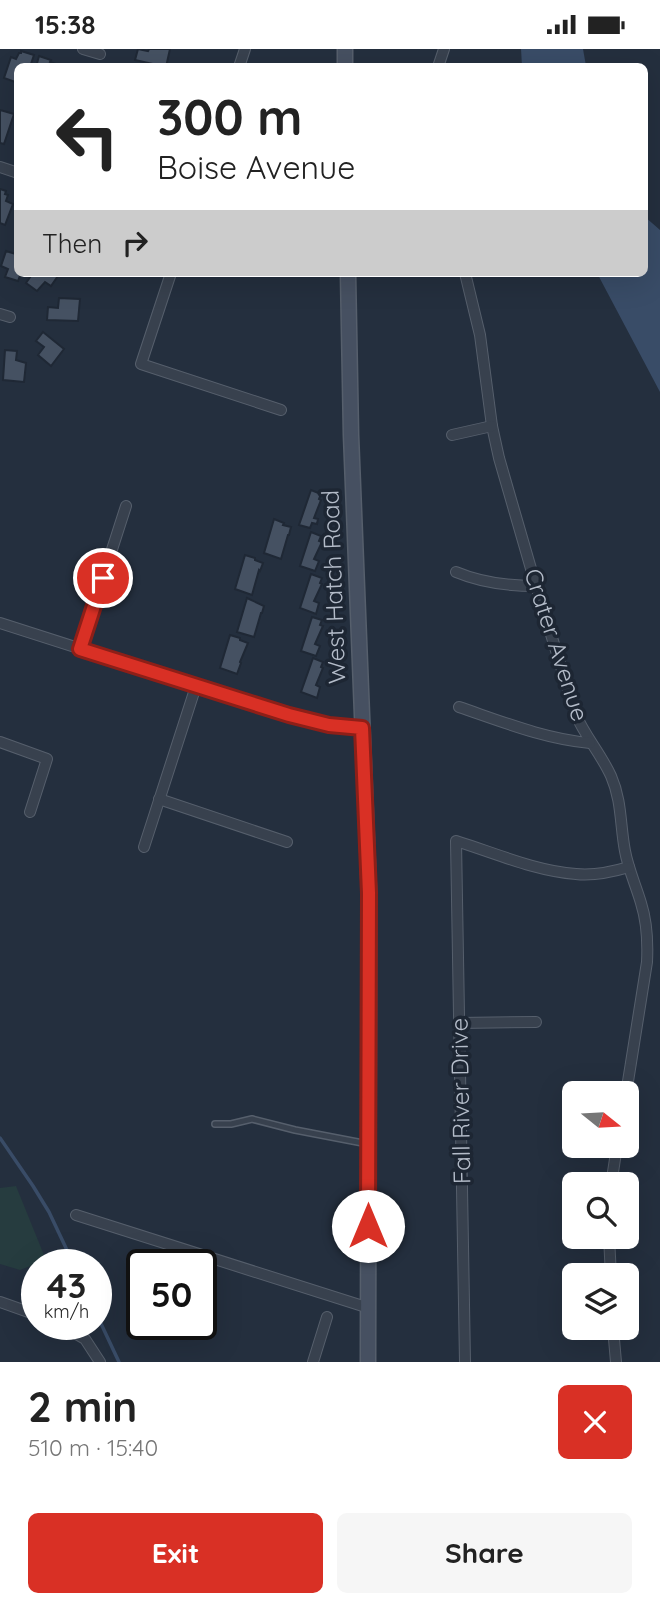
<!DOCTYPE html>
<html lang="en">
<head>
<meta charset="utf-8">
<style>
  body { margin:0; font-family:Quicksand,sans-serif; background:#f6f6f6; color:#222; height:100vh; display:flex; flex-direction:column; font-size:26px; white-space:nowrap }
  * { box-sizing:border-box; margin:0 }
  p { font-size:23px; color:#767676 }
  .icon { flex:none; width:38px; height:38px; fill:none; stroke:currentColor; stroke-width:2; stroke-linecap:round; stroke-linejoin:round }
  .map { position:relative; height:1313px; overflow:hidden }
  .details { display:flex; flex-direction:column; background:#fff; flex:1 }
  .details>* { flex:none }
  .banner { position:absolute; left:14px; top:14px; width:634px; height:214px; border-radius:10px; box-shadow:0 7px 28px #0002; background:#fff; color:#222; overflow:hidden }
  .needle { width:46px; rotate:108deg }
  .buttons { position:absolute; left:562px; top:1032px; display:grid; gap:14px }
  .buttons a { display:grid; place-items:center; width:77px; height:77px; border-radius:10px; background:#fff; box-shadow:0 7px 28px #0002; font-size:35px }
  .speed { position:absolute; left:21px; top:1200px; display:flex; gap:14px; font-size:35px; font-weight:700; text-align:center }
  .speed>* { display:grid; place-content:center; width:91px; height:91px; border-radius:50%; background:#fff; box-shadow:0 7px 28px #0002; line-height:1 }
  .speed small { font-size:18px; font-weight:400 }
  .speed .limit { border:4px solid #111; border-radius:10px; background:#fff; color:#111 }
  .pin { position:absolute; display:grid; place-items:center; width:60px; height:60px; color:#fff; margin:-30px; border:4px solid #fff; border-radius:50%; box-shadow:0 2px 7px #0007 }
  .me { position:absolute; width:77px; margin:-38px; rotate:0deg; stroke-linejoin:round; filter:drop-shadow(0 0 5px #0008) }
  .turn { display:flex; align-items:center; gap:24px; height:147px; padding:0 28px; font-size:32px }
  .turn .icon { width:91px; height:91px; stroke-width:2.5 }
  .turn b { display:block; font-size:49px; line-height:60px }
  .then { display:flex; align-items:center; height:66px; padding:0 28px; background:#0003; gap:14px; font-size:26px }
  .round { display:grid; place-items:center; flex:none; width:74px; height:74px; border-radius:10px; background:#f6f6f6 }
  .overview { display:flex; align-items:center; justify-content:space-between; height:119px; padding:0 28px }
  h1 { font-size:42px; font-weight:700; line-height:52px }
  .cta { display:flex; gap:14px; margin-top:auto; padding:14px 28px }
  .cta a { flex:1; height:80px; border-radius:10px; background:#d93025; color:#fff; font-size:28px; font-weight:700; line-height:80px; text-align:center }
  .cta a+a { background:#f6f6f6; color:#222 }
  .status { display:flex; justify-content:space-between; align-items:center; height:49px; padding:0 35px; background:#fff; direction:ltr }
  .status svg { height:19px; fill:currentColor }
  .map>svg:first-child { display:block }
  .green { fill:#263c3f }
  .water { fill:#394c67 }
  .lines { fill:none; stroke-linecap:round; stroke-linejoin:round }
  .stream { stroke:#394c67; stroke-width:3.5 }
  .building { fill:#455162; stroke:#1f2835; stroke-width:2 }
  .lane-casing { stroke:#565f6c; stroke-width:8 }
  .street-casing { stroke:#565f6c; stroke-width:12 }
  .secondary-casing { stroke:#565f6c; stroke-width:17 }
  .lane { stroke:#38414e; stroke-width:5 }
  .street { stroke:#38414e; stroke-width:10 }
  .secondary { stroke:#465061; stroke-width:14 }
  .route-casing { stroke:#8d1f18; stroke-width:18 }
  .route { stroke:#d93025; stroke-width:12 }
  .labels { text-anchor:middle; stroke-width:7; stroke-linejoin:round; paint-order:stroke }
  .street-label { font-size:24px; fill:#b4bcc9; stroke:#1d2633 }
</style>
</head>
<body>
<div class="status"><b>15:38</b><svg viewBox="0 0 49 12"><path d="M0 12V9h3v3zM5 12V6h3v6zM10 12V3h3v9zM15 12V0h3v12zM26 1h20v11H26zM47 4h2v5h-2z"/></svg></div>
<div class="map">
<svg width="660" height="1313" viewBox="0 0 660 1313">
  <rect width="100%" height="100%" fill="#242f3e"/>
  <path class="green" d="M16,1137l30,74 -26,10 -20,-6v-76z"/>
  <g class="water">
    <path d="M521,0h62l3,17h-64z"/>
    <path d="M644,167l16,14v162l-63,-119h47z"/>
  </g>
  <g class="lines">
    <g class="stream">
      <path d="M0,1089l33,48 16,26 25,53"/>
      <path d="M96,1264l23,49"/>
    </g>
  </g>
  <g class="building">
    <path d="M138,0l10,2 1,-2h21l-4,18 -31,-7z"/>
    <path d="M21,2l13,4 -4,12h-12v16l-14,-5 7,-21 5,2 3,-6h2z"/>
    <path d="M39,7l12,4 -1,2 9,3 -1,2h-22z"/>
    <path d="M0,61l14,4 -10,30 -4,-1z"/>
    <path d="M0,140l6,2 -1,3 3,1 -2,6 7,3 -8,21 -5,-2z"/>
    <path d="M6,202l10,3 2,-2v21h3l-3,8 -13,-4 3,-8 -7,-3z"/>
    <path d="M33,224h27l-9,13 -6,-4 -8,9 -11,-8z"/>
    <path d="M59,249l21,1 -2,22 -31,-1 1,-13 10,1z"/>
    <path d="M43,283l21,17 -13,17 -13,-11 6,-8 -8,-6z"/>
    <path d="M5,301l12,1 -1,9 10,3 -2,19 -21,-2z"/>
    <path d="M311,441l10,4 -2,5 2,1 -7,18 4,1 -1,5 -5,-1 -2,5 -11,-3z"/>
    <path d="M274,470l10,4 -1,2 8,2 -2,8h-1l-7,24 -17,-6z"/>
    <path d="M311,483l10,4 -2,5 3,1 -8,17 5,2 -4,10 -15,-5z"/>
    <path d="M245,506l10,3v2l8,3 -3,8 -1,-1 -7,25 -17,-6z"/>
    <path d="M311,525l11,4 -2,5 2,1 -8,17 5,2 -3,11 -16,-6z"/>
    <path d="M247,549l17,8 -2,7h-1l-7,24 -17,-5z"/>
    <path d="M312,568l10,3 -2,5 3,1 -8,18 5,2 -4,10 -15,-5z"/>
    <path d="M230,586l10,3v2l8,3 -8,19 1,1 -4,11 -17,-6z"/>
    <path d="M313,609l10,4 -2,5 2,1 -7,17 4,2 -3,11 -16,-6z"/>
  </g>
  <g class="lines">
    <g class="lane-casing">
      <path id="lane" d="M215,1075h16l21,-5 43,11 73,14"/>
    </g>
    <g class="street-casing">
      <g id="street">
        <path d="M83,0l17,5"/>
        <path d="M239,18l6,-18"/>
        <path d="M438,18l6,-18"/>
        <path d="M0,118l18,6"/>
        <path d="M171,224l-30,91 140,46"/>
        <path d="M465,224l15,62 12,91 7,32 37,128 40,129c9,21 25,39 35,61 11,25 9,49 14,75 3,17 11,35 16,52 6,19 7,39 6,59l-21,132"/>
        <path d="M0,265l10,3"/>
        <path d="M452,386l40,-9"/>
        <path d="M456,523c26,11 52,14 80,14"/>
        <path d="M0,574l275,88 54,14 33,3"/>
        <path d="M80,600l46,-143"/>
        <path d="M459,658c44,15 86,32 131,36"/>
        <path d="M0,693l47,17 -17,53"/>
        <path d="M159,750l128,43"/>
        <path d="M144,798l52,-161"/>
        <path d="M459,974l77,-1"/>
        <path d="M611,1136l6,-39"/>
        <path d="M76,1166l293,93"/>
        <path d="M609,1188l2,39"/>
        <path d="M0,1253l37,13"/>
        <path d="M61,1276l24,14 15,23"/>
        <path d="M613,1279l3,34"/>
        <path d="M313,1313l14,-45"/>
        <path d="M465,1313l-9,-521c39,12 79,30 120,33 18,2 36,-2 53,-7"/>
      </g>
    </g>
    <g class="secondary-casing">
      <g id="secondary">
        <path d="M345,0v18"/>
        <path d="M348,224l3,162 18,458 -1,469"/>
      </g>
    </g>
    <use href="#lane" class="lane"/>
    <use href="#street" class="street"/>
    <use href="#secondary" class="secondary"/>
  </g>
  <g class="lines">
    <g class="route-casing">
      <path id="route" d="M103,529l-23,71 209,66 40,10 33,3 7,165 -1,333"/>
    </g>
    <use href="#route" class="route"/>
  </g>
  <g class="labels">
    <g class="street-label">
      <text transform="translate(334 538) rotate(-92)" y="8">West Hatch Road</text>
      <text transform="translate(556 596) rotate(72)" y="8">Crater Avenue</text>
      <text transform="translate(461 1052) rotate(-91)" y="8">Fall River Drive</text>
    </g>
  </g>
</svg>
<div class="buttons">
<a><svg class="needle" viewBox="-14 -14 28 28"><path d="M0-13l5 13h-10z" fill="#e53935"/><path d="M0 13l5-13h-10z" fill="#767676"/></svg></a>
<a><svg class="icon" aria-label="search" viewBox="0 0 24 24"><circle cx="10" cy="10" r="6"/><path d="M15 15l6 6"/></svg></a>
<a><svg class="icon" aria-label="layers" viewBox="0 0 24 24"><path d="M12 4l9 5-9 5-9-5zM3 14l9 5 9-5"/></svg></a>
</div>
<div class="speed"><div>43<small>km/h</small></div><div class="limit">50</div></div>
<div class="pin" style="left:103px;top:529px;background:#d93025"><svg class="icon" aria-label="arrive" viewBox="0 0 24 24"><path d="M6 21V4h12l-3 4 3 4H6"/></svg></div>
<svg class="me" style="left:368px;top:1177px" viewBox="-20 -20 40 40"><circle r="19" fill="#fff"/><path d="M0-13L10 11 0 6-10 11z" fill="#d93025"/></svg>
<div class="banner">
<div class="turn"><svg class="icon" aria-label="left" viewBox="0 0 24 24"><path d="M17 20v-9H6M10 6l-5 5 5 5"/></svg><div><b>300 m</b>Boise Avenue</div></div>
<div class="then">Then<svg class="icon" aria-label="right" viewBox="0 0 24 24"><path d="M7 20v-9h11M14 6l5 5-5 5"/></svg></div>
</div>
</div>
<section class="details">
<div class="overview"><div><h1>2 min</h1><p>510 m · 15:40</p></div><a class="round" style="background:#d93025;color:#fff"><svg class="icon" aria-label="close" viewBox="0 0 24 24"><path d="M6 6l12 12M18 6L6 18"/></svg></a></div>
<div class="cta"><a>Exit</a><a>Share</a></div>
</section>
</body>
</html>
